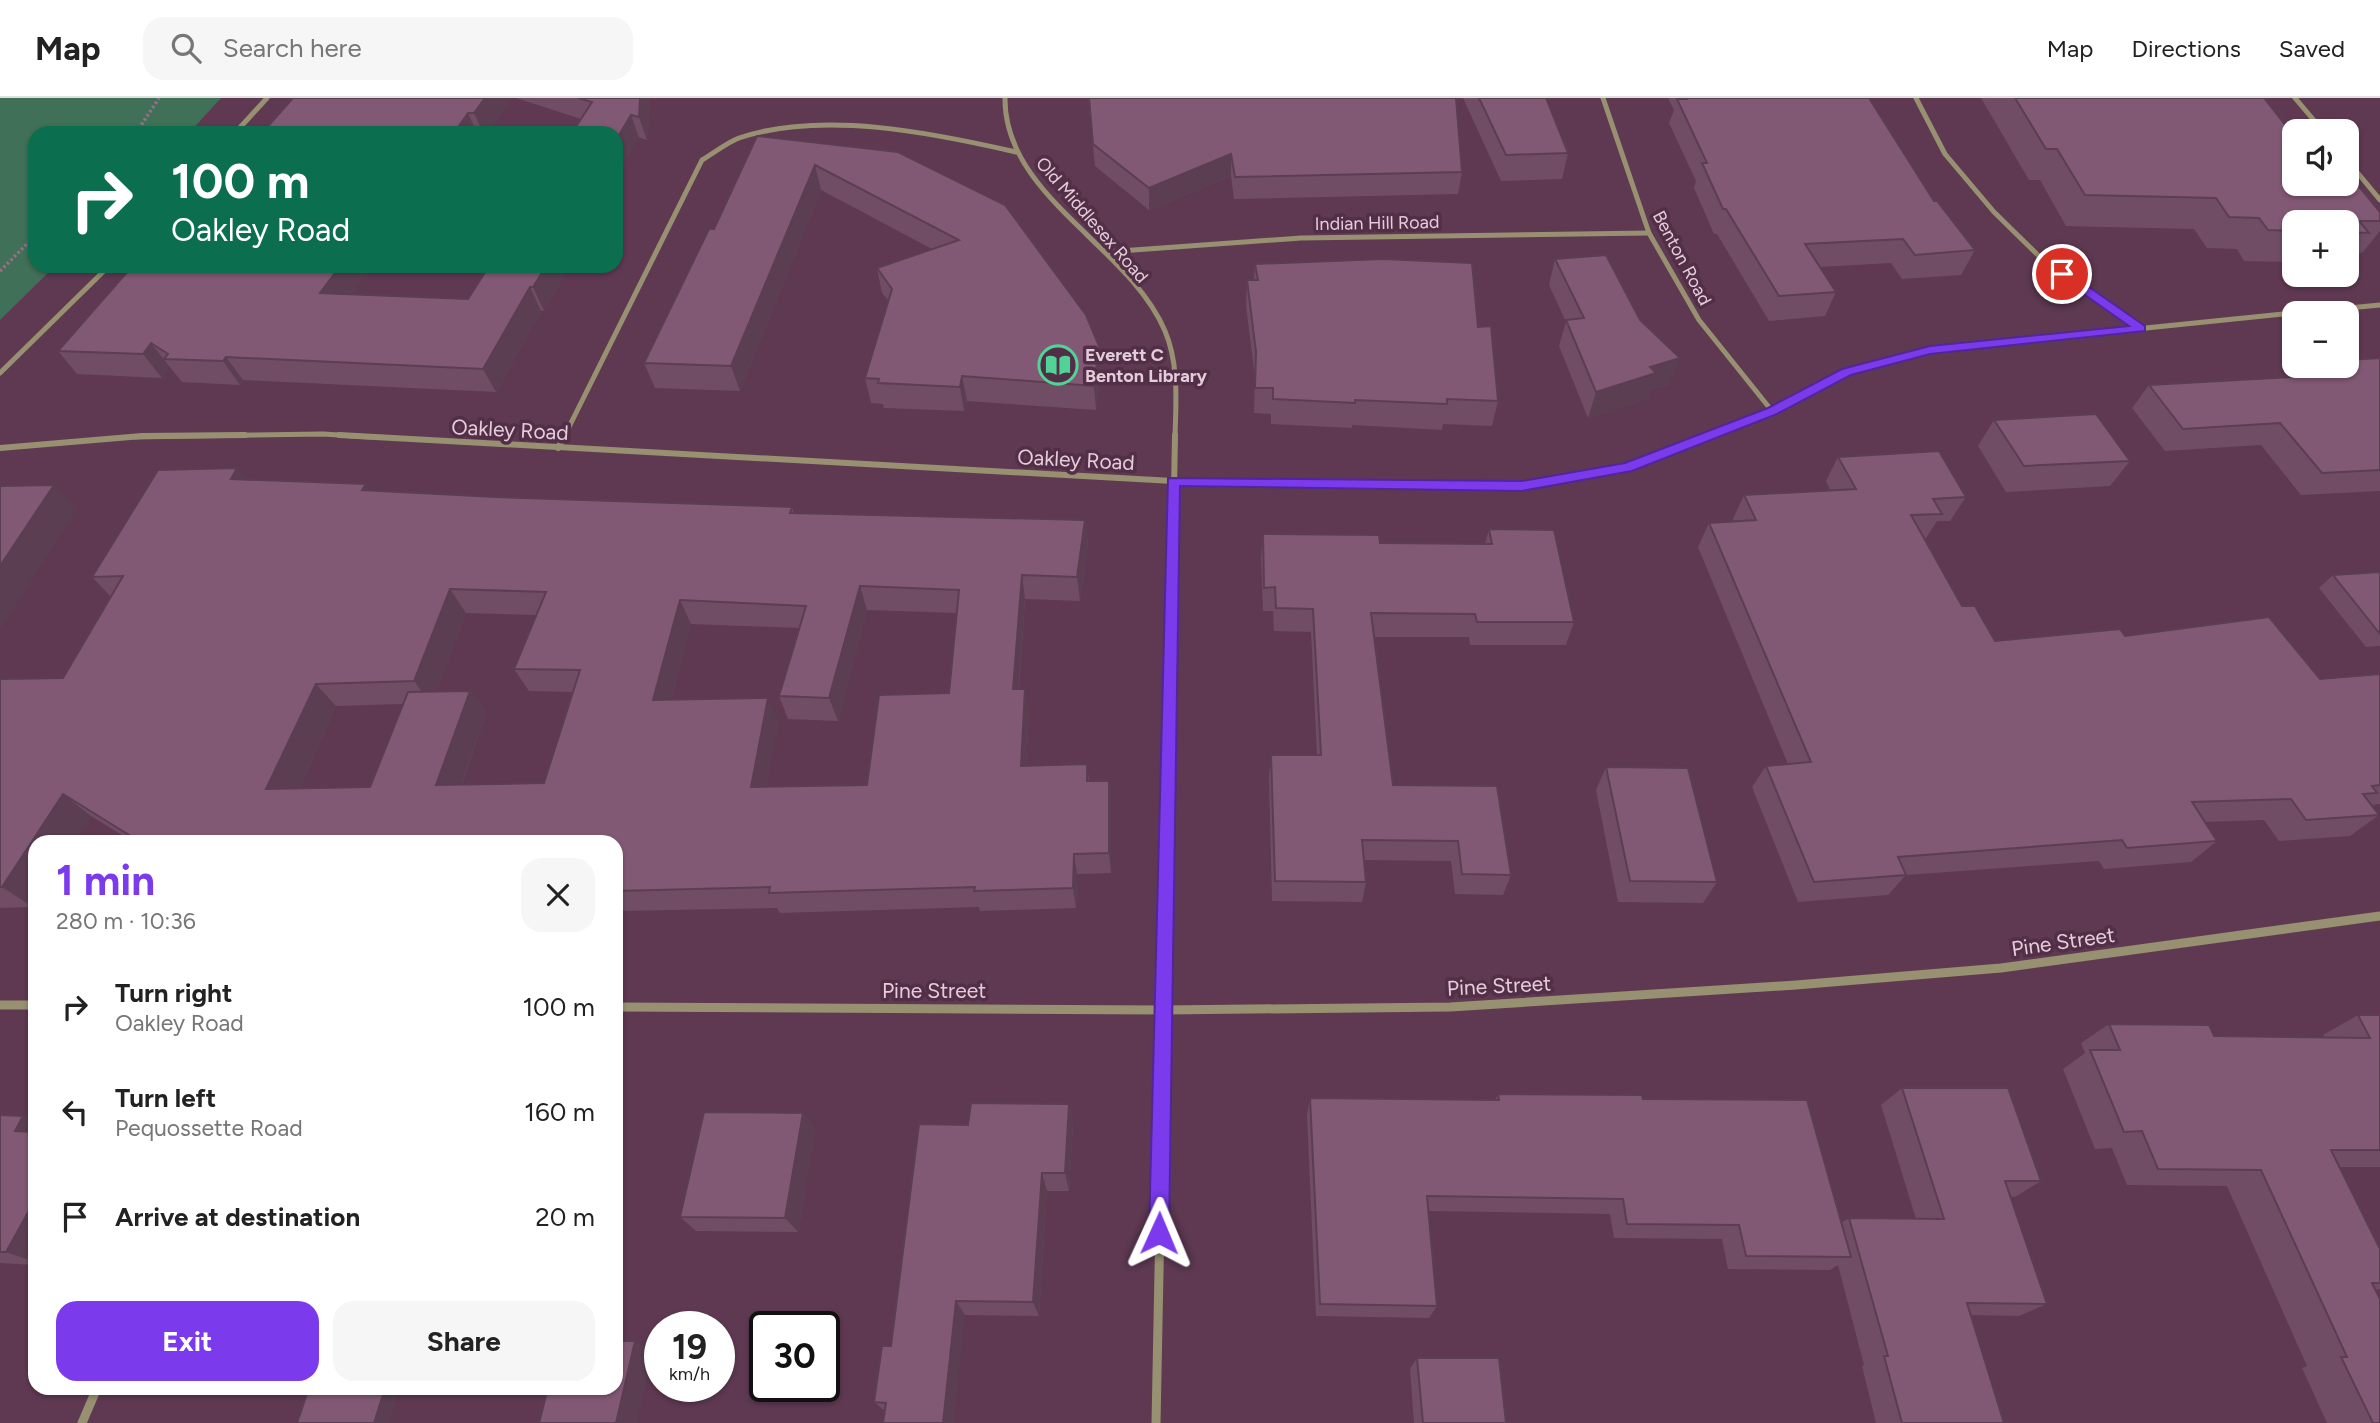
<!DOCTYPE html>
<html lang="en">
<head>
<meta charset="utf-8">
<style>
  body { margin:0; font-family:Figtree,sans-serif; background:#f6f6f6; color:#222; height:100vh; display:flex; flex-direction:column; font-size:26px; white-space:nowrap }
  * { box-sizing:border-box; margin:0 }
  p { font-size:23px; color:#767676 }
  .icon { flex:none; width:38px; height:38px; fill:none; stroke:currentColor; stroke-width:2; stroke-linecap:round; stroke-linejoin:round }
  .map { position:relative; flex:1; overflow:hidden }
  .panel { position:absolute; left:28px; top:737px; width:595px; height:560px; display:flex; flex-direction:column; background:#fff; border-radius:21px; box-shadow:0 2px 5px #0004 }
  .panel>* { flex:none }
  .hud { position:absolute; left:28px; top:28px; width:595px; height:147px; border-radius:21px; box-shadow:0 2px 5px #0004; background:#0b6e4f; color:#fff; overflow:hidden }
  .controls { position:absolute; left:2282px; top:21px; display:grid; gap:14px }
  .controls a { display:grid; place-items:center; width:77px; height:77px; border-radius:14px; background:#fff; box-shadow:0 2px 5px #0004; font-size:35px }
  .speed { position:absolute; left:644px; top:1213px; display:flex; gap:14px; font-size:35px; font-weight:700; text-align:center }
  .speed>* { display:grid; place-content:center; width:91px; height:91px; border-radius:50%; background:#fff; box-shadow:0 2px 5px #0004; line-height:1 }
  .speed small { font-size:18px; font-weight:400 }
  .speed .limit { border:4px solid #111; border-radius:10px; background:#fff; color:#111 }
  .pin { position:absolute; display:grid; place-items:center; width:60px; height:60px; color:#fff; margin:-30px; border:4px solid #fff; border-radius:50%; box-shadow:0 2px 7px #0007 }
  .me { position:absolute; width:77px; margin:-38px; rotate:1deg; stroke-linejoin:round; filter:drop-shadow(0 0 5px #0008) }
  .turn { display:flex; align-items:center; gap:24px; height:147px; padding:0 28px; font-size:32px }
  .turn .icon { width:91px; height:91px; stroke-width:2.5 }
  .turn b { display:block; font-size:49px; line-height:60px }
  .round { display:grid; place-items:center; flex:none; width:74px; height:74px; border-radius:21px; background:#f6f6f6 }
  .summary { display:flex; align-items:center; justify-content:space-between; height:119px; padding:0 28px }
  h1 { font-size:42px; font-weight:700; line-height:52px; color:#7c3aed }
  .action { display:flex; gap:14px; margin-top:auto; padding:14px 28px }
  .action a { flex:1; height:80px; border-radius:21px; background:#7c3aed; color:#fff; font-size:28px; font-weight:700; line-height:80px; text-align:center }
  .action a+a { background:#f6f6f6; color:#222 }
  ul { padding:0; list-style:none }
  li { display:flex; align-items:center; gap:21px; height:105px; padding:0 28px }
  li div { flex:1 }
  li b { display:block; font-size:26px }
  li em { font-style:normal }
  header { display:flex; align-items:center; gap:42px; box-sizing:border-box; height:98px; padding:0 35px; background:#fff; border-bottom:2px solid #e0e0e0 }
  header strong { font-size:33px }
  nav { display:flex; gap:38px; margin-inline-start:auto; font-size:24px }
  .search { width:490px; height:63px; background:#f6f6f6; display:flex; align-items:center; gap:18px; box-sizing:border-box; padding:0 24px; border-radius:21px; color:#767676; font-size:26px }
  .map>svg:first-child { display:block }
  .green { fill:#407057 }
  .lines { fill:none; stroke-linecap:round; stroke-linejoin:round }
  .path { stroke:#927287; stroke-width:3.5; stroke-dasharray:2.5 2.5; stroke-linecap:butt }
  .minor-far2 { stroke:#979171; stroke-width:5 }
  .minor-far1 { stroke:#979171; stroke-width:6 }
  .minor { stroke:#979171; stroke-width:9 }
  .wall { fill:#704d64; fill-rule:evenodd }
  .shaded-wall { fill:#5b3e51 }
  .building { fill:#825974; stroke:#5b3e51; stroke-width:2; fill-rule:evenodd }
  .route { fill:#7c3aed; stroke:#51269a; stroke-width:2 }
  .labels { text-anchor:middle; stroke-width:7; stroke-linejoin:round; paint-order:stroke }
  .far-street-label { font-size:18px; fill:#e4cddb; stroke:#532e47 }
  .far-poi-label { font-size:18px; font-weight:bold; fill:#e4cddb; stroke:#532e47; text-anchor:start }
  .street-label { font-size:21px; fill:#e4cddb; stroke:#532e47 }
</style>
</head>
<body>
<header>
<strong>Map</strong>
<div class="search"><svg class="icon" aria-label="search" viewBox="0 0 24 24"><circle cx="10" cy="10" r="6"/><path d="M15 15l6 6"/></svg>Search here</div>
<nav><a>Map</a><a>Directions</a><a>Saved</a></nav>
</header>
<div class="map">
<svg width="2380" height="1325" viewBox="0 0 2380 1325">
  <rect width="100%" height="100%" fill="#5f3952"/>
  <path class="green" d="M0,0h221l-32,35h-154v133h20l-55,54z"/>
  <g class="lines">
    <g class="path">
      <path d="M136,35l23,-35"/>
      <path d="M0,173l35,-35"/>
    </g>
    <g class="minor-far2">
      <path d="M1005,0c-1,98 124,148 160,233 14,33 11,70 10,106"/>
      <path d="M1603,0l46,135 50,87 73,91"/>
      <path d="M1916,0l29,56 49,58 52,51 94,65"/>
      <path d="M2295,0l28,33"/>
      <path d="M235,35l32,-35"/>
      <path d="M2347,62l33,40"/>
      <path d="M1106,154l195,-14 348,-5"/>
      <path d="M2296,215l84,-8"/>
      <path d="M0,275l109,-107"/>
      <path d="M135,339l188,-3 47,3"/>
      <path d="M564,339l138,-277c12,-7 24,-17 37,-22 83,-28 194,-5 277,14"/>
      <path d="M1707,339l65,-26 75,-39 83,-22 364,-37"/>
    </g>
    <g class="minor-far1">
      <path d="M339,337l834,46 349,5 106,-18 84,-33"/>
      <path d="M0,350l142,-12 103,-1"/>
      <path d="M558,350l7,-13"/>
      <path d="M1167,771l8,-434"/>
    </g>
    <g class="minor">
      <path d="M0,907h35"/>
      <path d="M616,909l547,3 287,-3 346,-22 205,-17 379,-52"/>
      <path d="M82,1325l15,-35"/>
      <path d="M1156,1325l11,-555"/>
    </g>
  </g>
  <g class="wall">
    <path d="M293,0h219l-25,35h-225z"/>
    <path d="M516,0h134l-3,42 -66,-21z"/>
    <path d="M1088,0h368l6,74 -4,22 -224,5 -3,-23 -82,34 -54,-44z"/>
    <path d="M1463,0h83l22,55 -6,26 -61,2z"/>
    <path d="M1668,0h201l65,103 41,49 -14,25 -59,4 -11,-16 -71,4 16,25 -11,24 -56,5 -52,-87h-3l-20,-46 2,-7 -27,-58 5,-13z"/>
    <path d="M1981,0h283l30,38 86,76v19l-18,22 -9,-1 -6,8v-38h-53v40l-50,-1 -7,-12 -30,-1 -13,-19 -128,-3 -26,-46h-11z"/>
    <path d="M757,38l141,16 203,219 -5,39 -129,-9 -3,10 -80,-3 -1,-4 -12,-1 -6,-25 24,-77 -7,-8 -5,-25 55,-19 -111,-59 -81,201 -85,-3 -11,-25 70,-134z"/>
    <path d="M1555,161l115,125 -20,6 -3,9 -59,19 -29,-72 7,-24 -17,-37z"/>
    <path d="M1255,166l223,63 20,74 -6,25 -49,-2 -1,6 -90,-5v3l-81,-4v-10l-17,-1 1,-36 -9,-71 1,-26h7z"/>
    <path d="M138,168h233l-21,29 118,4 101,-33 -25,45h-3l-45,81 -253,-12 -3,5 -58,-3 -13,-16 -7,12 -85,-4 -19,-23z"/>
    <path d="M2380,260v133l-79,4 -40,-50 -96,6 -33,-43 17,-23 137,-8 10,-11h51z"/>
    <path d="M1994,322l136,41 -20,25 -104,6 -28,-46z"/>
    <path d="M1838,359l128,40 -16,24h-13l-11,17h-2l38,68 33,35 130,-5 195,43 60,-5v130l-9,1 8,10 -29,21 -71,5 -15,-21 -60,2 13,19 -26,21 -87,7 -5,-8 -193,14 -18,20 -90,7 -46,-115 14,-21 22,-2 -90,-217 11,-24 25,-1 -1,-3 11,-24 86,-5 -4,-9z"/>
    <path d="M246,382l124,10 126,7 296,10 2,7 291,6 3,25 -8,56 -55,-2 -6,90 10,23 -3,54 61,-2 2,17 22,21v71l-34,1 -1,34 -96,3 -1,-4 -199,6 -3,-5 -157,3 -4,-6v-63l-489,-4 -36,-22 -56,26v61l-2,4 -33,1v-229l63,-1 48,-81 -19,-20zM867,512l90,3 -8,80 -82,92 -101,2 12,-66 -107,-21 20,-76 109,4 -21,68 9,23 50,2zM466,515l70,2 -22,54 15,22 43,1 -28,91 -82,1 24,-71 -16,-22h-34zM403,606l-33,83 -71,2 37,-83z"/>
    <path d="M1489,431l85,93 -8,23h-96l-1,-8h-95l19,148 118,90 -8,20 -48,-1 -4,-33 -87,-1 2,22 -4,20 -90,-1 -3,-124 2,-22h46l-6,-123 -37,-1 -1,-20h-10l-2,-53 2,-24 117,9 105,1z"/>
    <path d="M2380,474v74l-14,1 -47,-59 14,-13z"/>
    <path d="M1606,669l111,115 -14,21 -85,-1 -22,-112z"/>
    <path d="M2358,917h22v152h-41l41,82v40l-5,1 5,133h-53l-25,-55 5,-2 -80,-180 -100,-1 -15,-37 -17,1 -32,-80 22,-16 -4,-10 28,-19 105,12 111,1 -2,-2z"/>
    <path d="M1902,990l139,93 -26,16 -5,-1 37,108 -28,12 -48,-1 33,108h-128l-14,-57 2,-1 -26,-100 -8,5 -102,-1 -6,-30 -108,-1 -4,-24 -181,-3 8,95 -8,12 -113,-2 -9,-201 3,-17 185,2 3,-6 145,5 198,124 8,-5 67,1 -35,-114z"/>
    <path d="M1069,1006l4,20 -4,67h-22l-8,125 -74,-1 -80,96 -11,-9 17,-56 77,-221z"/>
    <path d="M803,1015l12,16 -17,103 -102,-1 -16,-14z"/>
    <path d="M0,1017l35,7v143l-35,-2z"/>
    <path d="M1417,1260l89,65h-92l-4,-54z"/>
  </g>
  <g class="shaded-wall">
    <path d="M485,0h27l-25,35h-4l-9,-20z"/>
    <path d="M640,0h10l-3,42 -8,-23z"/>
    <path d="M468,15l9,20h-23z"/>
    <path d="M631,17l8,23 -23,41v-39z"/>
    <path d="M1231,56v22l-82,34v-22z"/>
    <path d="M815,67l6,25 -81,201 -9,-25z"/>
    <path d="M340,168h31l-37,51 -14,-24z"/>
    <path d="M546,168h23l-25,45 -11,-24z"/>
    <path d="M530,189l11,24 -45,81 -13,-23z"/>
    <path d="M151,245l18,23 -7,12 -19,-24z"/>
    <path d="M1099,248l2,25 -5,39 -2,-24z"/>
    <path d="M226,259l17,23 -3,5 -17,-24z"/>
    <path d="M1680,260l-10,26 -20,6 -3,9 -59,19 8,-26 54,-25z"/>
    <path d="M962,278l5,25 -3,10 -4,-24z"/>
    <path d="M237,370l20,25 -26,-14z"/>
    <path d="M366,386l16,24 -20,-18z"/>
    <path d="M54,387l23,24 -77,121v-64z"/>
    <path d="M1085,422l3,25 -8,56 -3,-24z"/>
    <path d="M1022,477l3,24 -8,113 -4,-23z"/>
    <path d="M860,488l7,24 -29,111 -9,-23z"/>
    <path d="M450,491l16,24 -35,91 -17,-23z"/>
    <path d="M680,502l11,24 -26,99 -12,-23z"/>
    <path d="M316,586l20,22 -47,105 -23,-22z"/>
    <path d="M1025,591l4,23 -4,76 -4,-22z"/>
    <path d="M470,593l16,22 -32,93 -18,-21z"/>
    <path d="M768,600l10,23 -16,88 -11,-22z"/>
    <path d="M1109,683l2,21v71l-2,-20z"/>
    <path d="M63,696l28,22 -17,26h-39v61l-2,4 -31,-20z"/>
    <path d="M1074,756l3,20 -1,34 -3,-20z"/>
    <path d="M1069,1006l4,20 -4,67 -4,-18z"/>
    <path d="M803,1015l12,16 -17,103 -13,-14z"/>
    <path d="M23,1018l12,6v18l-20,-9z"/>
    <path d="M616,1028l4,4 -4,15z"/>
    <path d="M1042,1075l5,18 -8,125 -6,-14z"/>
    <path d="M35,1102v62l-29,-10z"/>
    <path d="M956,1203l9,14 -11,108h-11z"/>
    <path d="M635,1243l18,11 -16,71h-21z"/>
    <path d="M385,1290h15l-11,35h-15z"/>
  </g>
  <g class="building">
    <path d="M293,0h192l-11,15h-6l-14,20h-192z"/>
    <path d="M578,0h62l-1,19 -8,-2 -15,25v-7h-44l20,-31z"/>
    <path d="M1089,0h367l6,74 -227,5 -4,-23 -82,34 -56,-44z"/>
    <path d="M1479,0h67l22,55 -62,2z"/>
    <path d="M1687,0h182l65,103h3l38,49 -60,5 -12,-16 -98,5 31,48 -57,4 -53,-87h-3l-21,-46h5l-30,-64h10z"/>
    <path d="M2015,0h249l30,38v48h53v-12l33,40v9h-21l10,12 -22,-1v-10h-53v9l-26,-1 -9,-12 -30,-1 -13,-19 -131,-3 -28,-46h-11z"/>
    <path d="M757,38l141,16 107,53 81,110 13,31 -5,40 -132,-10 -2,11 -82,-4 1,-4 -14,-1 27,-89 -15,-21 82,-28 -144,-75 -84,201 -87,-3 65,-134h5z"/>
    <path d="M1606,157l34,65 40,38 -30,9 6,6 -60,19 -30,-72 18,-2 -29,-59z"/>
    <path d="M1383,161l89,4 6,64 13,-1 7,75 -51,-2v5l-92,-4v3l-82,-4v-11h-18l1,-36 -9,-72h11l-3,-16z"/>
    <path d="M138,168h202l-20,27 148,6 21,-33h57l-13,21h-3l-47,82 -257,-12 -3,4 -59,-2 4,-5 -17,-11 -8,11 -85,-3 70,-80h6z"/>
    <path d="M2380,260v112l-58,3 -42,-50 -97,6 -34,-44 160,-9 -9,-10h47v-6z"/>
    <path d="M2096,316l34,47 -106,5 -30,-46z"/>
    <path d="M1939,353l27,46 -33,2 9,15 -31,1 51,91h13l20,35 125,-12 5,7 144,-19 51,62 60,-5v111l-8,1 5,7 -14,1 16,21 -73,5 -15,-21 -99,3 25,39 -90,7 -5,-8 -224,17 8,18 -92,7 -48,-116 45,-4 -102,-239 47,-3 -12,-25 112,-6 -18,-32z"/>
    <path d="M237,370l-6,11 135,5 -4,6 134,7 296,10 -2,6 295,7 -8,57 -55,-2 -9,114h12l-4,77 66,-2v17h22v72l-35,1 -1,34 -99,3 1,-4 -206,6 1,-6 -154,4v-49h-492l5,-7 -66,-41 -61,93h-2v-208l63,-1 60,-102 -31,1 66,-107zM860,488l99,4 -10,103 -70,2 -12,90 -116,2 17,-89 -115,2 27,-100 126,6 -27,90 50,2zM450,491l96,3 -32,77 66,1 -36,113 -108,2 34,-94 -62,1 -38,95 -104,2 50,-105 98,-3z"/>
    <path d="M54,387l-54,81v-80z"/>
    <path d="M1489,431l65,1 20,92h-97l-2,-8 -104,-1 22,172 104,1 14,89 -49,-1 -4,-33 -96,-1 4,42 -91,-1 -4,-126h50l-8,-146 -37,-1 -1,-21 -11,1 -1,-54 116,1 1,8 112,1z"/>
    <path d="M2380,474v62l-47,-59z"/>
    <path d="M1606,669l82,1 29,114 -87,-1z"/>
    <path d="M2358,917h22v135h-49l49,99v34h-8l8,16v124h-7l-32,-66h6l-86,-187 -103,-1 -16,-38 -18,1 -34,-82h30l-11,-26 100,1 5,11 156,2z"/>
    <path d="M1902,990h106l33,93h-36l42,123 -80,-1 37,120h-102l-18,-67h4l-39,-138 95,1z"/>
    <path d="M1498,996l144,1 1,4 164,1 44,157 -105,-1 -7,-31 -112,-1 -4,-25 -196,-3 10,110 -117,-2 -10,-206 189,2z"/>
    <path d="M971,1005l98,1 -4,69h-23l-9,129 -77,-1 -13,122h-60l3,-20 -12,-1 8,-56h9l28,-222 49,1z"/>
    <path d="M704,1014l99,1 -18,105 -105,-1z"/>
    <path d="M0,1017l23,1 -8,15 20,1v68l-29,52h-6z"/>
    <path d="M616,1243h19l-19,82h-77l9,-35h68z"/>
    <path d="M1417,1260h82l7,65h-83z"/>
    <path d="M309,1290h76l-11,35h-77z"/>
  </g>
  <path class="route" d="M2058,173h8l79,55v5l-215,23 -79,21 -74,39 -145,57 -110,20 -342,-5 -11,747 -3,7 -7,3 -7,-3 -3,-7 19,-755 354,3 103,-18 143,-55 74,-39 88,-23 199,-20 -71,-50z"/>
  <defs>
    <g id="library-ring" transform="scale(2.0125)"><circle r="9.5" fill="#532e47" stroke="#51d397" stroke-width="1.5"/><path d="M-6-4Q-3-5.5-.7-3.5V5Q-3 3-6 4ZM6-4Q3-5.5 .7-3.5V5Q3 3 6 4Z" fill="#51d397"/></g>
  </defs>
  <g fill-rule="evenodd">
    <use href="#library-ring" x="1058" y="267"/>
  </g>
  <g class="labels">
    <g class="far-street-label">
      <text transform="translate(1092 122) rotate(49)" y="6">Old Middlesex Road</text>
      <text transform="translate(1377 125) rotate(-1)" y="6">Indian Hill Road</text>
      <text transform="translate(1682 160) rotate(62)" y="6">Benton Road</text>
    </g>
    <g class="far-poi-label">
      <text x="1085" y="263">Everett C<tspan x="1085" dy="21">Benton Library</tspan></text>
    </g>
    <g class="street-label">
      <text transform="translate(510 332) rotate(3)" y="7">Oakley Road</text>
      <text transform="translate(1076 362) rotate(3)" y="7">Oakley Road</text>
      <text transform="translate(2063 844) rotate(-8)" y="7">Pine Street</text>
      <text transform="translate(1499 888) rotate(-3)" y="7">Pine Street</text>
      <text x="934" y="900">Pine Street</text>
    </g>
  </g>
</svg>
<div class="controls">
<a><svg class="icon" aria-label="sound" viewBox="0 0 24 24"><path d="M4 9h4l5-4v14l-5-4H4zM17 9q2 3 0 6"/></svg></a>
<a>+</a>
<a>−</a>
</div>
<div class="speed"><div>19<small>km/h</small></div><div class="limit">30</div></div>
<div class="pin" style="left:2062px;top:176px;background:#d93025"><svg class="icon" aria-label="arrive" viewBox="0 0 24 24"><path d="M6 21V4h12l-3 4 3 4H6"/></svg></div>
<svg class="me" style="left:1159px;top:1135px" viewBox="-20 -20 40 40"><path d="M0-17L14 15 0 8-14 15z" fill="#7c3aed" stroke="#fff" stroke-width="4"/></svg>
<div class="hud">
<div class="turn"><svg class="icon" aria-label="right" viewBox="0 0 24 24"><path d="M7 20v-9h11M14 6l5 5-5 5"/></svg><div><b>100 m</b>Oakley Road</div></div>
</div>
<section class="panel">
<div class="summary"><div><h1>1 min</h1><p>280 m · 10:36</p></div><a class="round"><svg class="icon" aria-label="close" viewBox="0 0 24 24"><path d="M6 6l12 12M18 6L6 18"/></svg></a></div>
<ul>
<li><svg class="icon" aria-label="right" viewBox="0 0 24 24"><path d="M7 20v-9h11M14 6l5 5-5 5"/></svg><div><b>Turn right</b><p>Oakley Road</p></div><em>100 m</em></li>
<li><svg class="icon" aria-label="left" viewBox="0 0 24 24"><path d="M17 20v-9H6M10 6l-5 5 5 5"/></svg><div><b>Turn left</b><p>Pequossette Road</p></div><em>160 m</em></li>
<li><svg class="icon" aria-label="arrive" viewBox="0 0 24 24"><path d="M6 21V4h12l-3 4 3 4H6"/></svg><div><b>Arrive at destination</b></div><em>20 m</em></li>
</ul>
<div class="action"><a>Exit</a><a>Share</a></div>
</section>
</div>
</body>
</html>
